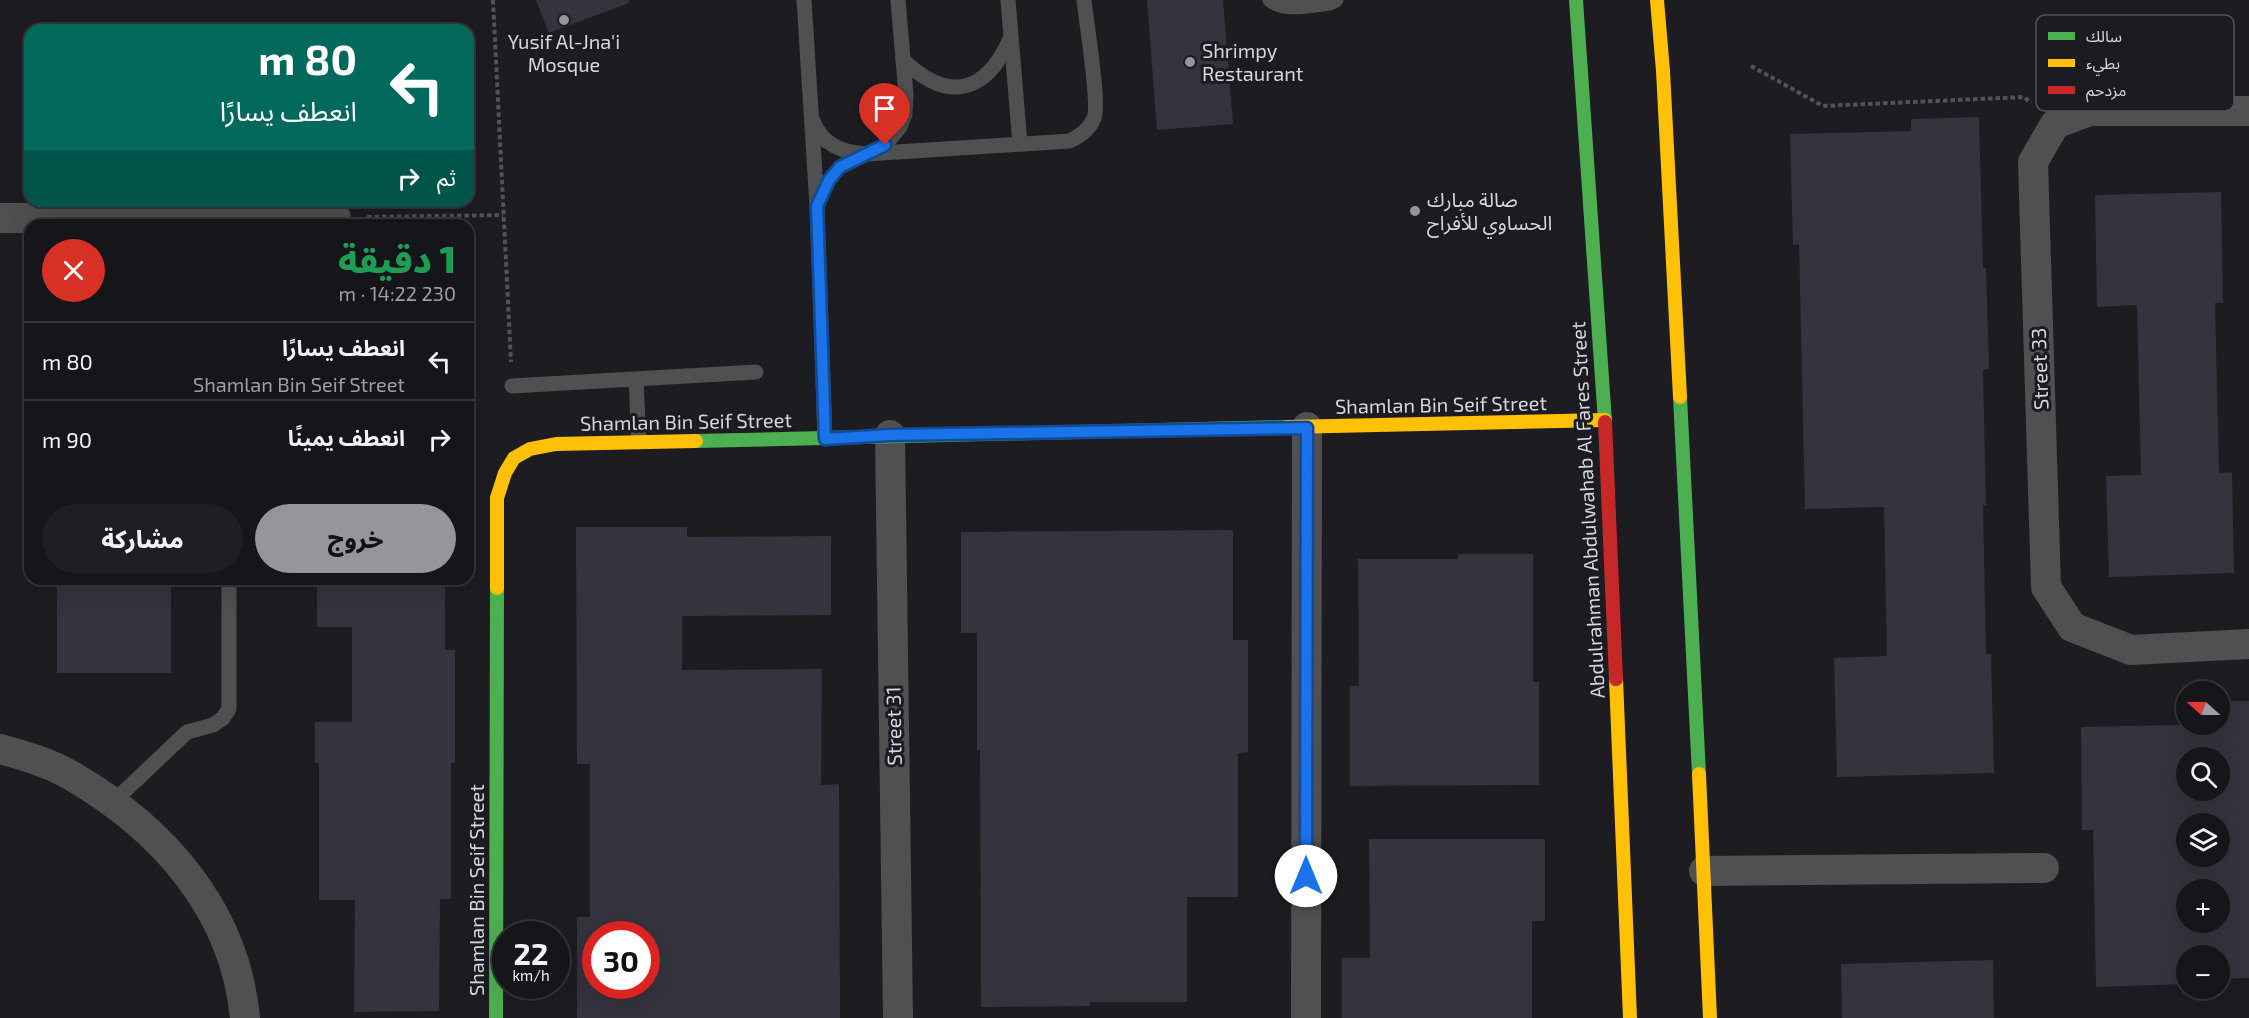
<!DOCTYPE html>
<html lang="ar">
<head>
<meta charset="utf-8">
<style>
  body { margin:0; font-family:"Exo 2","Noto Sans Arabic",sans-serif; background:#1f1e22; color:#f1f3f6; direction:rtl; height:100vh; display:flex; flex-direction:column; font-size:22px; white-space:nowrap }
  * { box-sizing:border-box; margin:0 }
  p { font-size:20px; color:#9e9fa2 }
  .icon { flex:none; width:33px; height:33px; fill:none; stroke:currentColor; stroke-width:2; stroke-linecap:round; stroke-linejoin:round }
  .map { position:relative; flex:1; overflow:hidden; direction:ltr }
  .drawer { position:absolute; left:24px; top:219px; width:450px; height:366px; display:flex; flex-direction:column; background:#161519; border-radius:18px; box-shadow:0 6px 24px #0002,0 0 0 2px #353438; direction:rtl }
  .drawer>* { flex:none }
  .banner { position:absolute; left:24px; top:24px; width:450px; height:183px; border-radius:18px; box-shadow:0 6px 24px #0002,0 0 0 2px #353438; direction:rtl; background:#00695c; color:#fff; overflow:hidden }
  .needle { width:39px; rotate:291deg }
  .fabs { position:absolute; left:2176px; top:681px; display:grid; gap:12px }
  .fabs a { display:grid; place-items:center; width:54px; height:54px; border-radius:50%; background:#161519; box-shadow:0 6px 24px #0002,0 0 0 2px #353438; font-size:30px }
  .speed { position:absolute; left:492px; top:921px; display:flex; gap:12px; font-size:30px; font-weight:700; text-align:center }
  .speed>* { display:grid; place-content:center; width:78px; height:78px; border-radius:50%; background:#161519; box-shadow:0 6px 24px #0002,0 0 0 2px #353438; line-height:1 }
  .speed small { font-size:15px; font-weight:400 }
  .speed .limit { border:9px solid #d22; background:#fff; color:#111 }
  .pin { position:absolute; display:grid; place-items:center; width:51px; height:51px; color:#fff; margin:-62px -26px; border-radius:50% 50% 50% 0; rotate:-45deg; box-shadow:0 0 6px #0007 }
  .pin .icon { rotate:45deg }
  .me { position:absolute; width:66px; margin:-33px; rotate:0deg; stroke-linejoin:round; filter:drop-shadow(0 0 4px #0008) }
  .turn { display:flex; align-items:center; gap:21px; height:126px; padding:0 18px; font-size:27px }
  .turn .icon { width:78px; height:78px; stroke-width:2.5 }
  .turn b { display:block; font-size:42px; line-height:51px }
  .then { display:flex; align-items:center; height:57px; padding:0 18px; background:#0003; gap:12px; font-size:22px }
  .round { display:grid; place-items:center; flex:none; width:63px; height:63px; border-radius:32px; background:#1f1e22 }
  .head { display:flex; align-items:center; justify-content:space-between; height:102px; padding:0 18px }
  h1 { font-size:36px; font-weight:800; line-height:45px; color:#1e9e55 }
  .primary-button { display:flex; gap:12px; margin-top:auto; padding:12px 18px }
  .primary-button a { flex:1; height:69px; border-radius:36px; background:#95959a; color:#111; font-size:24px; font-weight:800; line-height:69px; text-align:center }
  .primary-button a+a { background:#1f1e22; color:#f1f3f6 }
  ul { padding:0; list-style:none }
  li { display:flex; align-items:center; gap:18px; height:78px; padding:0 18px; border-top:2px solid #353438 }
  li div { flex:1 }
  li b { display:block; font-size:22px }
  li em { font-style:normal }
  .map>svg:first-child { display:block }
  .building { fill:#34333e; fill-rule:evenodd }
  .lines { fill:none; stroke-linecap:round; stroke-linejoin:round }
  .path { stroke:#535356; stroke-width:4; stroke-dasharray:4.5 3; stroke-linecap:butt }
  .lane { stroke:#505051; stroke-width:15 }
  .street { stroke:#505051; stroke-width:30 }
  .fast { stroke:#4caf50; stroke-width:14 }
  .slow { stroke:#ffc107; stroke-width:14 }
  .jam { stroke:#c62828; stroke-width:14 }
  .route-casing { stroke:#114b97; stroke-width:15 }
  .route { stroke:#1a73e8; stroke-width:10 }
  .poi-dot { fill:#95959a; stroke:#1c1b22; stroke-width:2 }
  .labels { text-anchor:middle; stroke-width:6; stroke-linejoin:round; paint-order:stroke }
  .poi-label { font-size:20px; fill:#d6d6db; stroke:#1c1b22; text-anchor:start }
  .street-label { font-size:20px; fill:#d6d6db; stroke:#1c1b22 }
  .key { fill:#1c1b22; stroke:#54535a; stroke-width:1.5 }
  .key-label { font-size:16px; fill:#d6d6db }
</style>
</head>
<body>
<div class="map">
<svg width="2249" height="1018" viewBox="0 0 2249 1018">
  <rect width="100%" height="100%" fill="#1d1c21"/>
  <g class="building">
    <path d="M536,0h93v3l-80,30z"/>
    <path d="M1147,0h76l10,124 -76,6z"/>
    <path d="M1979,117l4,151h3l3,101 -6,1 3,135h-3l3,149h5l3,119 -157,4 -3,-119 53,-2 -3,-149 -79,2 -6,-265 -6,1 -3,-111 121,-3v-12z"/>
    <path d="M2221,192l2,111h-8l4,170 13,-1 2,101 -125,4 -3,-101 35,-1 -4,-170 -40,2 -2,-112z"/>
    <path d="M576,527h111v10l144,-1v79l-149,1v54l140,-1 -1,116 18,-1 1,234h-263v-101h13v-153h-13zM596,934h50v52h-50z"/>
    <path d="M1233,530v110h15v112l-10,1v144h-51v105h-97v4l-109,1 -1,-257h-3v-117h-16v-101z"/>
    <path d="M1458,554h75v128h6v103l-189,1v-100h9l-1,-127h100z"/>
    <rect x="57" y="579" width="114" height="94"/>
    <path d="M317,579h128v71h10v113h-4v136h-11l-1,112 -85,1 1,-112h-36v-137h-4v-41h37v-95h-35z"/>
    <path d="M2220,701h29v277l-29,1v-23h-33v28l-91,3 -3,-157h-11l-1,-103 139,-3zM2187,758h33v32h-33zM2187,824h33v32h-33zM2187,890h33v32h-33z"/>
    <path d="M1369,839h176v82h-13v97h-190v-60h28z"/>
    <path d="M1993,960l1,58h-152l-1,-54z"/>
  </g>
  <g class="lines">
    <g class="path">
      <path d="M493,0l18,362"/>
      <path d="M1751,66l72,40 201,-9 7,6"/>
      <path d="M367,217l136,-2"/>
    </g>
    <g class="lane">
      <path d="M804,0l13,206 8,233"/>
      <path d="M1008,0l12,144"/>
      <path d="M1270,0c16,12 41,5 60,3l6,-3"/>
      <path d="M903,60c44,42 82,35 107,-21"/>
      <path d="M813,121c9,24 29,31 53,33l204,-13c11,-6 19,-11 24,-23 6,-14 -8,-97 -10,-118"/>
      <path d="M818,204l11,-24 11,-13 45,-22 15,-18 5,-13 1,-19 -8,-95"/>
      <path d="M636,380l3,62"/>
      <path d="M512,386l244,-14"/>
      <path d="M112,803l75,-71 26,-7 10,-7 6,-9v-130"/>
    </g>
    <g class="street">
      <path d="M2249,111h-159l-35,13 -22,38 13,425 26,40 59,23 118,-6"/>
      <path d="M0,218h336"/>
      <path d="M890,435l8,583"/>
      <path d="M0,749c25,7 50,14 72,27 91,53 163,134 173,242"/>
      <path d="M1704,871l340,-3"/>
      <path d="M1306,1018l1,-591"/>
    </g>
    <g class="fast">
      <path d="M1576,0l29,422"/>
      <path d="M1680,397l19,377"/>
      <path d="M696,441l591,-14"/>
      <path d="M496,1018l1,-430"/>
    </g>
    <g class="slow">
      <path d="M1657,0l6,71 17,326"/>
      <path d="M1287,427l318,-7"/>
      <path d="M497,588v-90l8,-25 9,-15 16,-9 26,-5 140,-3"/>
      <path d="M1616,679l14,339"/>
      <path d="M1699,774l11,244"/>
    </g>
    <path class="jam" d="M1605,422l11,257"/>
  </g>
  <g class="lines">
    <g class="route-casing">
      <path id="route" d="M885,145l-45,22 -11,13 -12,26 8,233 65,-4 417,-7 -1,448"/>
    </g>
    <use href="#route" class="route"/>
  </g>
  <g class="poi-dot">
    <circle cx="564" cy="20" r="6"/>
    <circle cx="1190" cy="62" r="6"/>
    <circle cx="1415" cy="211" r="6"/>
  </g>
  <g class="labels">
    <g class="poi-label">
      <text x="564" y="49" text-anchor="middle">Yusif Al-Jna'i<tspan x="564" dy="23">Mosque</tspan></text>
      <text x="1202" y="58">Shrimpy<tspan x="1202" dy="23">Restaurant</tspan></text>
      <text x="1427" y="207">صالة مبارك<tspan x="1427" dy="23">الحساوي للأفراح</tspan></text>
    </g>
    <g class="street-label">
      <text transform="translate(2040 369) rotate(-92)" y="7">Street 33</text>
      <text transform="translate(1441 405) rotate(-1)" y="7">Shamlan Bin Seif Street</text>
      <text transform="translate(686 422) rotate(-1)" y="7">Shamlan Bin Seif Street</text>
      <text transform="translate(1588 510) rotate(-93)" y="7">Abdulrahman Abdulwahab Al Fares Street</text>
      <text transform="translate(894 726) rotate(-91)" y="7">Street 31</text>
      <text transform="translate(477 890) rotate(-90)" y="7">Shamlan Bin Seif Street</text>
    </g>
  </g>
  <rect x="2036" y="15" width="198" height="96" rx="9" class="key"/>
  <rect x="2048" y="32" width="27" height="8" fill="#4caf50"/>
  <rect x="2048" y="59" width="27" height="8" fill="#ffc107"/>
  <rect x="2048" y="86" width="27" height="8" fill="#c62828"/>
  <g class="key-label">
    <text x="2086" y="42">سالك</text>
    <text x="2086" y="69">بطيء</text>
    <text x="2086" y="96">مزدحم</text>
  </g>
</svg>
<div class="fabs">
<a><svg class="needle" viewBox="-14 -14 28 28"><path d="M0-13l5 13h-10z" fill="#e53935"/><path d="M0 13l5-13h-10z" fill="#9e9fa2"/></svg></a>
<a><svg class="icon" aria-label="search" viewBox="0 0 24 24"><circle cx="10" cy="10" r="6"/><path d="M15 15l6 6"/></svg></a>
<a><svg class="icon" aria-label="layers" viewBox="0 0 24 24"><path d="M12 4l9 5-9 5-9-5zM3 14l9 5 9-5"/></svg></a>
<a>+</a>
<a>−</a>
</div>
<div class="speed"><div>22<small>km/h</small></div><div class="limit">30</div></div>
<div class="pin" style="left:885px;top:145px;background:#d93025"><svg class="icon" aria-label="arrive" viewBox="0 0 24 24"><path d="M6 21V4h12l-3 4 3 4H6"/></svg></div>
<svg class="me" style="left:1306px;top:876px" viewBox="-20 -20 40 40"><circle r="19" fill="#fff"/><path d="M0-13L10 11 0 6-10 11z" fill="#1a73e8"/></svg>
<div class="banner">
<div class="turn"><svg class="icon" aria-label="left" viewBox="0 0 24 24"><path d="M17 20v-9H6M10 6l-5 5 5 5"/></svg><div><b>80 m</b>انعطف يسارًا</div></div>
<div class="then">ثم<svg class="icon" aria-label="right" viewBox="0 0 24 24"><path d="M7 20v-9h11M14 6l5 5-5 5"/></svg></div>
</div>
<section class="drawer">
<div class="head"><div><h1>1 دقيقة</h1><p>230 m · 14:22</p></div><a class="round" style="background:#d93025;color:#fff"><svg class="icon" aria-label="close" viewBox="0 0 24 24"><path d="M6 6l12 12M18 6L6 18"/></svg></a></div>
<ul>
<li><svg class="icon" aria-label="left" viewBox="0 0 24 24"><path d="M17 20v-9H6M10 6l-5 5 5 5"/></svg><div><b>انعطف يسارًا</b><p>Shamlan Bin Seif Street</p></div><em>80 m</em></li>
<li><svg class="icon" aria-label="right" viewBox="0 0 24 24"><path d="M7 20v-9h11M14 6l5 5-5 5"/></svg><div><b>انعطف يمينًا</b></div><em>90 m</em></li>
</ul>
<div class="primary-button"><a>خروج</a><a>مشاركة</a></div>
</section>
</div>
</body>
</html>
